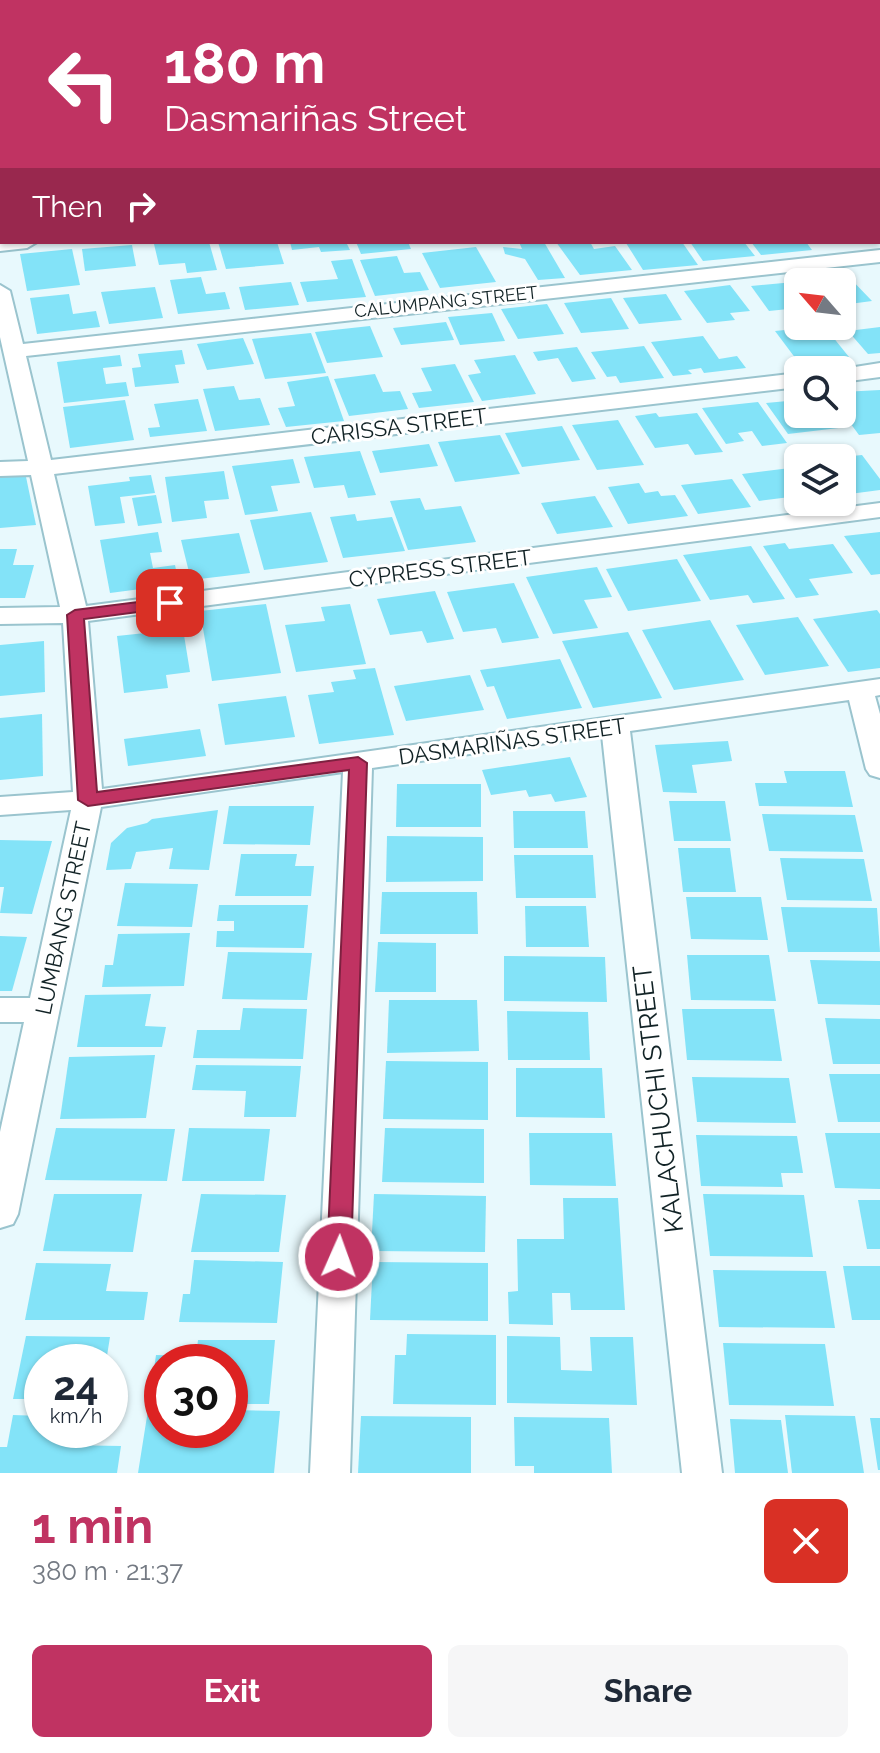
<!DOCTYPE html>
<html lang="en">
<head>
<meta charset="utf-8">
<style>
  body { margin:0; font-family:Raleway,sans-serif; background:#f6f6f7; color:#1f2937; height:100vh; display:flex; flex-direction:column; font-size:30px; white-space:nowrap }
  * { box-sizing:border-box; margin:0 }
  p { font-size:26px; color:#747a83 }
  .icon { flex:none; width:44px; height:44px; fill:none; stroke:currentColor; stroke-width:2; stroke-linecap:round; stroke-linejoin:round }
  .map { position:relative; height:1473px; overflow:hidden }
  .panel { display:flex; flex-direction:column; background:#fff; flex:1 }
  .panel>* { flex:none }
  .guide { position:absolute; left:0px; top:0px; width:880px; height:244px; box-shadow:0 2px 6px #0004; background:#c03362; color:#fff; overflow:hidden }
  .needle { width:52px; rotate:298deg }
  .controls { position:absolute; left:784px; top:268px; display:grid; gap:16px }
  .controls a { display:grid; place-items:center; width:72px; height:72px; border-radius:12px; background:#fff; box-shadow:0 2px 6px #0004; font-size:40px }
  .speed { position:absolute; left:24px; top:1344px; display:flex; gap:16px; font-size:40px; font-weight:700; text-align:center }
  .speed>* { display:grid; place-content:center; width:104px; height:104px; border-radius:50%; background:#fff; box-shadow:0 2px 6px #0004; line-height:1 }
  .speed small { font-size:20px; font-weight:400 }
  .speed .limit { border:12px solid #d22; background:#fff; color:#111 }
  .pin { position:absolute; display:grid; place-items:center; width:68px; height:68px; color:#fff; margin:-34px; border-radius:16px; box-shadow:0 4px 12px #0006 }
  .me { position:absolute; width:88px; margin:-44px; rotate:2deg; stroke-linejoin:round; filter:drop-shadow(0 0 6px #0008) }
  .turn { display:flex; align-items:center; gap:28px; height:168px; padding:0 32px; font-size:36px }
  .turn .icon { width:104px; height:104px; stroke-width:2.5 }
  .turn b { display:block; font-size:56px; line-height:68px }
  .then { display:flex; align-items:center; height:76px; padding:0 32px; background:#0003; gap:16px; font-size:30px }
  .round { display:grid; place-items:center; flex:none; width:84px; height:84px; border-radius:12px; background:#f6f6f7 }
  .summary { display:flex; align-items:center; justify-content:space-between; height:136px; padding:0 32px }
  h1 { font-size:48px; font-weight:700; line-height:60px; color:#c03362 }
  .button { display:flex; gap:16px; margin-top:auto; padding:16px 32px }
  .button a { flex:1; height:92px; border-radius:12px; background:#c03362; color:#fff; font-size:32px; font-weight:700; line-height:92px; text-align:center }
  .button a+a { background:#f6f6f7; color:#1f2937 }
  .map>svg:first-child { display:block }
  .building { fill:#83e3f8 }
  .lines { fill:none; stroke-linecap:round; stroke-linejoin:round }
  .minor-casing { stroke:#9ac4ce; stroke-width:4 }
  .minor { fill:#fff; fill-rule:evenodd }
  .route { fill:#c03362; stroke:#7d2140; stroke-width:2 }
  .labels { text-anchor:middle; stroke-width:6; stroke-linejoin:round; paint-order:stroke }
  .far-street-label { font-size:18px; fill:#112225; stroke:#fff }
  .street-label { font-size:22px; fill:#112225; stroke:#fff }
  .near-street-label { font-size:26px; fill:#112225; stroke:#fff }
</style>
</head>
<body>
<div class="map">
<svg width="880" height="1473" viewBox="0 0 880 1473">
  <rect width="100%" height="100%" fill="#e8f9fd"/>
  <g class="building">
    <path d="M209,242l8,28 -30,3 -2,-10 -26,2 -5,-21z"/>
    <path d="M218,242h59l7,22 -58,5z"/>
    <path d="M290,242h56l4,8 -29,2 -2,-5 -27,3z"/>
    <path d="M356,242h52l3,7 -50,5z"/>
    <path d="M519,242h25l21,36 -27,2 -13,-21 -20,-5 -2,-7 19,2z"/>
    <path d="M556,242h34l4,7 21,-3 17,24 -52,5z"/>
    <path d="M682,242l16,23 -55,5 -17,-27z"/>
    <path d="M690,242h54l11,14 -52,5z"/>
    <path d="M751,242h55l6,8 -51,5z"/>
    <path d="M132,245l4,21 -51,5 -3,-22z"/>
    <path d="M476,247l20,35 -56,6 -18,-35z"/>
    <path d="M72,249l8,36 -53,6 -7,-37z"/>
    <path d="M397,256l7,17 16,-1 9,18 -54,6 -15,-36z"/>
    <path d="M352,259l14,38 -59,5 -7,-20 38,-3 -7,-18z"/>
    <path d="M847,275l25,26 -30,4v-23h-39z"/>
    <path d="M201,277l5,17 19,-2 5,17 -52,5 -8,-34z"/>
    <path d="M291,282l8,23 -54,5 -6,-23z"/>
    <path d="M794,282l4,6v20l-29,3 -18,-25z"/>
    <path d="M730,285l20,26 -20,2 5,7 -28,3 -23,-32z"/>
    <path d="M155,287l8,31 -54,6 -8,-32z"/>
    <path d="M69,294l4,20 23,-3 4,16 -63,7 -7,-36z"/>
    <path d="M666,294l16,26 -43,4 -16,-26z"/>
    <path d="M611,298l18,31 -48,4 -17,-30z"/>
    <path d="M547,304l17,30 -46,5 -17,-30z"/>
    <path d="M492,313l13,28 -45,4 -12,-28z"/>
    <path d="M446,322l8,18 -53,5 -8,-17z"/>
    <path d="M370,326l13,31 -56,6 -12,-31z"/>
    <path d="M824,326l25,31 -50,6 -24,-32z"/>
    <path d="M880,327v26l-12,1 -20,-23z"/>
    <path d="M311,333l15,40 -61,6 -13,-40z"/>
    <path d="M703,336l16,23 18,-3 9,12 -42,5 -3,-5 -13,2 4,4 -19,2 -22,-34z"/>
    <path d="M243,338l11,26 -47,6 -10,-26z"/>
    <path d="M644,346l20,32 -44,5 -4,-7 -9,1 -16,-25z"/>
    <path d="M577,347l19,32 -24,3 -14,-24 -20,3 -5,-9z"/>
    <path d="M182,350l3,14 -10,1 4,18 -44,4 -3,-19 9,-1 -3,-13z"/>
    <path d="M120,355l2,11 -19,2 3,16 20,-2 3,14 -65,7 -7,-41z"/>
    <path d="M515,355l21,39 -54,7 -14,-26 13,-2 -7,-13z"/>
    <path d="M455,364l19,38 -55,6 -7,-15 20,-2 -11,-23z"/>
    <path d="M375,374l8,18 17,-1 8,18 -59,7 -15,-37z"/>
    <path d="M328,376l16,45 -58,6 -8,-19 17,-2 -8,-24z"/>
    <path d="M234,386l5,14 21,-2 10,27 -55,6 -12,-42z"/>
    <path d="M880,390v43l-21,2 -17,-23v-20z"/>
    <path d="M198,399l9,32 -57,6 -2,-9 12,-1 -6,-23z"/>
    <path d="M125,400l9,40 -64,8 -7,-41z"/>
    <path d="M798,400v14h40l9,13 -59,7 -22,-31z"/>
    <path d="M758,402l29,41 -25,3 -10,-15 -14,2 6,8 -18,3 -24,-36z"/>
    <path d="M656,413l3,4 38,-4 26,39 -28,3 -7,-11 -33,4 -20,-32z"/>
    <path d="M618,420l26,45 -47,5 -25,-45z"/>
    <path d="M562,426l18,34 -58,7 -17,-34z"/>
    <path d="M500,435l20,39 -65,8 -17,-40z"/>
    <path d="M429,444l9,22 -58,7 -8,-22z"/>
    <path d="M833,449l7,9h-34l-4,-5z"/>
    <path d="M360,451l16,44 -28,3 -4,-13 -30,3 -10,-31z"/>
    <path d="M862,455l18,24v11l-38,5v-38z"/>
    <path d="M293,459l7,24 -29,3 7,25 -33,4 -13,-49z"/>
    <path d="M798,467v29l-39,5 -17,-27z"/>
    <path d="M224,471l5,28 -25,2 3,17 -35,4 -7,-45z"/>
    <path d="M25,472l11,53 -36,3v-53z"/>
    <path d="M151,475l4,18 -35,4 5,26 -30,3 -7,-40 42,-5 -1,-4z"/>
    <path d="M732,479l19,28 -53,7 -17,-29z"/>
    <path d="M639,483l6,10 13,-2 3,5 14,-1 13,21 -60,8 -20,-37z"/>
    <path d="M156,495l6,28 -24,3 -6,-28z"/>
    <path d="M595,496l18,31 -56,7 -16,-31z"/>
    <path d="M420,498l5,12 36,-4 15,36 -68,8 -18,-49z"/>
    <path d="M311,512l17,50 -64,8 -14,-50z"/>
    <path d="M355,514l2,7 35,-4 13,34 -62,7 -13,-41z"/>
    <path d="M158,532l4,20 -12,1 3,15 22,-3 4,19 -69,9 -10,-53z"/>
    <path d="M880,532v42l-9,1 -27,-39z"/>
    <path d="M239,533l11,40 -59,7 -10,-40z"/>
    <path d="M785,543l4,6 44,-5 20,29 -44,6 10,16 -23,3 -33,-52z"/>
    <path d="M751,546l34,53 -32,4 -5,-8 -38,5 -27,-45z"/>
    <path d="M0,549h17l-4,16h21l-9,33h-25z"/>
    <path d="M677,559l24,42 -73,10 -22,-42z"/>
    <path d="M597,567l15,30 -28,3 14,28 -45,6 -27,-57z"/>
    <path d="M514,583l25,55 -37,5 -6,-15 -33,4 -16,-40z"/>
    <path d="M435,591l19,48 -27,4 -5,-12 -32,4 -13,-36z"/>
    <path d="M266,604l15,69 -69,8 -12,-70z"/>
    <path d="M350,604l16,60 -70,8 -11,-47 40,-4 -4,-14z"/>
    <path d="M877,610l3,4v54l-32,4 -35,-53z"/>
    <path d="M798,617l31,49 -64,9 -29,-50z"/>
    <path d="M710,620l34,60 -70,10 -32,-60z"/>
    <path d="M183,629l7,43 -24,3 2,13 -44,5 -7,-57z"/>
    <path d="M628,632l34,66 -69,10 -31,-67z"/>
    <path d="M44,641l1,51 -45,4v-51z"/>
    <path d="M560,659l22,49 -75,11 -13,-33 -7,1 -7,-17z"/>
    <path d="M375,668l19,67 -75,9 -11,-49 26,-3 -3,-10 25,-3 -3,-9z"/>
    <path d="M470,675l14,35 -78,11 -12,-35z"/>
    <path d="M286,696l9,41 -70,8 -7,-41z"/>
    <path d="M42,714l1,62 -43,4v-62z"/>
    <path d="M200,729l6,27 -78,10 -4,-27z"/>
    <path d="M728,741l4,20 -40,4 5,28 -34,-1 -8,-47z"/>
    <path d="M570,757l17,40 -32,5 -4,-8 -22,3 -3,-7 -35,5 -9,-25z"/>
    <path d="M784,771h61l8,36 -94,-1 -4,-23h32z"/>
    <path d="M397,784h84v43h-85z"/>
    <path d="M669,801h56l6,40h-57z"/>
    <path d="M229,806h85l-4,39 -87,-1z"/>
    <path d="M218,810l-9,60 -40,-1 4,-21 -37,4 -5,17 -25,1 5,-27 16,-15 20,-5 5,-4z"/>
    <path d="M513,811h72l3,37h-74z"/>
    <path d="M762,814l93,1 8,37 -94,-1z"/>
    <path d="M387,836l96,1v44l-97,1z"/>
    <path d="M0,840l52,1 -20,73 -32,-1 4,-26h-4z"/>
    <path d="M678,848h52l6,44h-53z"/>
    <path d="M241,854h56l-2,12h19l-3,30h-76z"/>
    <path d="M514,855h79l3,43h-80z"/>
    <path d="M780,858l84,1 8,42 -85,-1z"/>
    <path d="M125,883l73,1 -6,43 -75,-1z"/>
    <path d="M382,892h95l1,42h-98z"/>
    <path d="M686,897h75l7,43 -77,-1z"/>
    <path d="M219,905h89l-4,43 -88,-1 1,-16h17v-10h-17z"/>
    <path d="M525,906h61l3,41h-63z"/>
    <path d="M781,907l96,1 3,44h-92z"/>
    <path d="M190,933l-6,53 -82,1 3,-22h8l5,-31z"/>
    <path d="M0,936l27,1 -15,54h-12z"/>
    <path d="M378,942l58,1v49h-61z"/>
    <path d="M228,952l84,1 -5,47 -85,-1z"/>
    <path d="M687,955h82l7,46 -85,-1z"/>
    <path d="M504,956l101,1 2,45 -103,-1z"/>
    <path d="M810,960l70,1v44l-62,-1z"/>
    <path d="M151,994l-6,32 21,1 -4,20h-85l8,-52z"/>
    <path d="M389,1000h88l2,51 -92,2z"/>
    <path d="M243,1008l64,1 -4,50 -110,-1 4,-28h43z"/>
    <path d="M682,1009h92l8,52 -95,-1z"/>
    <path d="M507,1011l81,1 2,48h-82z"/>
    <path d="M825,1018l55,1v45h-47z"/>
    <path d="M155,1055l-9,63 -86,1 9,-62z"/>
    <path d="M386,1061l102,1v58l-105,-1z"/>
    <path d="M196,1065l105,1 -5,51h-52l2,-26 -54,-1z"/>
    <path d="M516,1068h86l3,50 -89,-1z"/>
    <path d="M829,1074h51v48h-42z"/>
    <path d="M692,1077l97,1 7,45 -99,-1z"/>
    <path d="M56,1128l119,1 -8,52 -122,-1z"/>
    <path d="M189,1128l81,1 -6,52h-82z"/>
    <path d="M385,1128l99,1v54l-102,-1z"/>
    <path d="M529,1133h83l4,53 -86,-1z"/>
    <path d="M825,1133h55v56l-45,-1z"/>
    <path d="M696,1135l101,1 6,37h-22l2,14 -82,-1z"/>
    <path d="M54,1194h88l-9,58 -90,-1z"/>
    <path d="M201,1194l85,1 -7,57h-88z"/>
    <path d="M374,1194l112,2 -1,56 -114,-1z"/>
    <path d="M703,1194l101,1 9,62 -103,-1z"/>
    <path d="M563,1198h55l7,112h-54l-1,-17h-18l1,32 -44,-1 -1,-32 10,-1 -1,-52h47z"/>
    <path d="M858,1200h22v49h-13z"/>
    <path d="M194,1260l89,2 -6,61 -98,-1 4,-28h7z"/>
    <path d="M373,1262l115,1v58l-118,-1z"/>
    <path d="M36,1263l75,1 -5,27 42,1 -4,28h-119z"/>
    <path d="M843,1266h37v54h-28z"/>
    <path d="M713,1270l113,1 9,57 -116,-1z"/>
    <path d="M407,1334l89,1v70l-103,-1 2,-49h11z"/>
    <path d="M26,1336l84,1 -4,25h-64v37h-29z"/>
    <path d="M507,1336l53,1 1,33 31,1 -2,-34h43l4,68 -130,-2z"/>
    <path d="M198,1340h77l-6,64h-39v-42h-68v41h-13l7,-48 40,1z"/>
    <path d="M723,1343l102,1 9,62 -105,-1z"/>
    <path d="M148,1410h14v20h68v-20l50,1 -6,62h-136z"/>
    <path d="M13,1415l29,1v14h25l-3,15 57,1 -4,27h-117v-26h7z"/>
    <path d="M785,1415l70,1 9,57h-72z"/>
    <path d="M361,1416l110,1v56h-113z"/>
    <path d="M514,1417l95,1 3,55h-78v-7h-19z"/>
    <path d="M870,1418h10v52h-2z"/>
    <path d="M730,1419l51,1 7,53h-53z"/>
  </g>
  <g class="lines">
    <g class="minor-casing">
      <g id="minor">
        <path d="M662,0h16l2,2h-16z"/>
        <rect x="0" y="29" width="2" height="10"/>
        <rect x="878" y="69" width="2" height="10"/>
        <rect x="0" y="129" width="2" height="10"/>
        <rect x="878" y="153" width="2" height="10"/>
        <path d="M878,205l2,1v13l-2,-1z"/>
        <path d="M0,239l2,3h35l-10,6 -27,3z"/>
        <path d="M880,250v12l-854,94 25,104 747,-87v14l-744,87 32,132 794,-103v14l-792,104 14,168 778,-110v16l-5,1 5,18v64l-10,-3 -4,-6 -17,-69 -219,31 92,742h-40l-80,-738 -230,33 -22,705h-40l33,-701 -242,35 -83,407 -5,10 -13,4v-96l24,-110h-24v-24h30l41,-188 -71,5v-18l73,-5 -10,-169 -63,1v-16l60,-1 -29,-132 -31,1v-14l28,-1 -28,-124v-52l10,6 13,53z"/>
        <path d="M880,363v14l-38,5v-12h-6z"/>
      </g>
    </g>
    <use href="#minor" class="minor"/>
  </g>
  <path class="route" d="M170,598l6,1 2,4 -2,4 -92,12 13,173 261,-35 9,6 -16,494 -4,7 -8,3 -9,-3 -3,-7 22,-487 -261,36 -10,-6 -11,-185 8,-5z"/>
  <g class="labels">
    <g class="far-street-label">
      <text transform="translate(446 302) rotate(-6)" y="6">CALUMPANG STREET</text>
    </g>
    <g class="street-label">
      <text transform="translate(399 426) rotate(-7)" y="8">CARISSA STREET</text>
      <text transform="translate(440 568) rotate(-7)" y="8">CYPRESS STREET</text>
      <text transform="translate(512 741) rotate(-8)" y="8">DASMARIÑAS STREET</text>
      <text transform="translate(63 918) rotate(-78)" y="8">LUMBANG STREET</text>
    </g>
    <g class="near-street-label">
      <text transform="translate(658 1099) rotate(-97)" y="9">KALACHUCHI STREET</text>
    </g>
  </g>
</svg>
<div class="controls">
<a><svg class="needle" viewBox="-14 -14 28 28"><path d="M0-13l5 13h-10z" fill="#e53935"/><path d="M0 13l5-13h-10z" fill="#747a83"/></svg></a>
<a><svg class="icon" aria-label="search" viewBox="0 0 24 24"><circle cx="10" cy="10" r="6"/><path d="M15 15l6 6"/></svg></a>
<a><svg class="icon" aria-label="layers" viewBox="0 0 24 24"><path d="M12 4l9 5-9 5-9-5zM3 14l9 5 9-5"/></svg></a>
</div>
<div class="speed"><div>24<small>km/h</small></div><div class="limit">30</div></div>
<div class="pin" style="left:170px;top:603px;background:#d93025"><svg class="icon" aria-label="arrive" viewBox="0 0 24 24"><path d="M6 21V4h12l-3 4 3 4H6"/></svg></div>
<svg class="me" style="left:339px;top:1257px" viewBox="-20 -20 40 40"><circle r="17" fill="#c03362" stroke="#fff" stroke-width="3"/><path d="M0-11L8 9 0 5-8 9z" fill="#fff"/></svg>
<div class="guide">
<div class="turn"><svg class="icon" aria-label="left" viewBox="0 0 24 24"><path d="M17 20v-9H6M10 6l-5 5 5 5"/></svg><div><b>180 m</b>Dasmariñas Street</div></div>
<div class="then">Then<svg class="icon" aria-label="right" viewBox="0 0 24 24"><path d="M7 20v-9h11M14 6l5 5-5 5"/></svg></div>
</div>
</div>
<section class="panel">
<div class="summary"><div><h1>1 min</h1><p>380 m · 21:37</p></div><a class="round" style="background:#d93025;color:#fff"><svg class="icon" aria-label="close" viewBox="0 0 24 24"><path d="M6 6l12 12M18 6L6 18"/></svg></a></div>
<div class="button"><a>Exit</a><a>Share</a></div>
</section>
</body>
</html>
